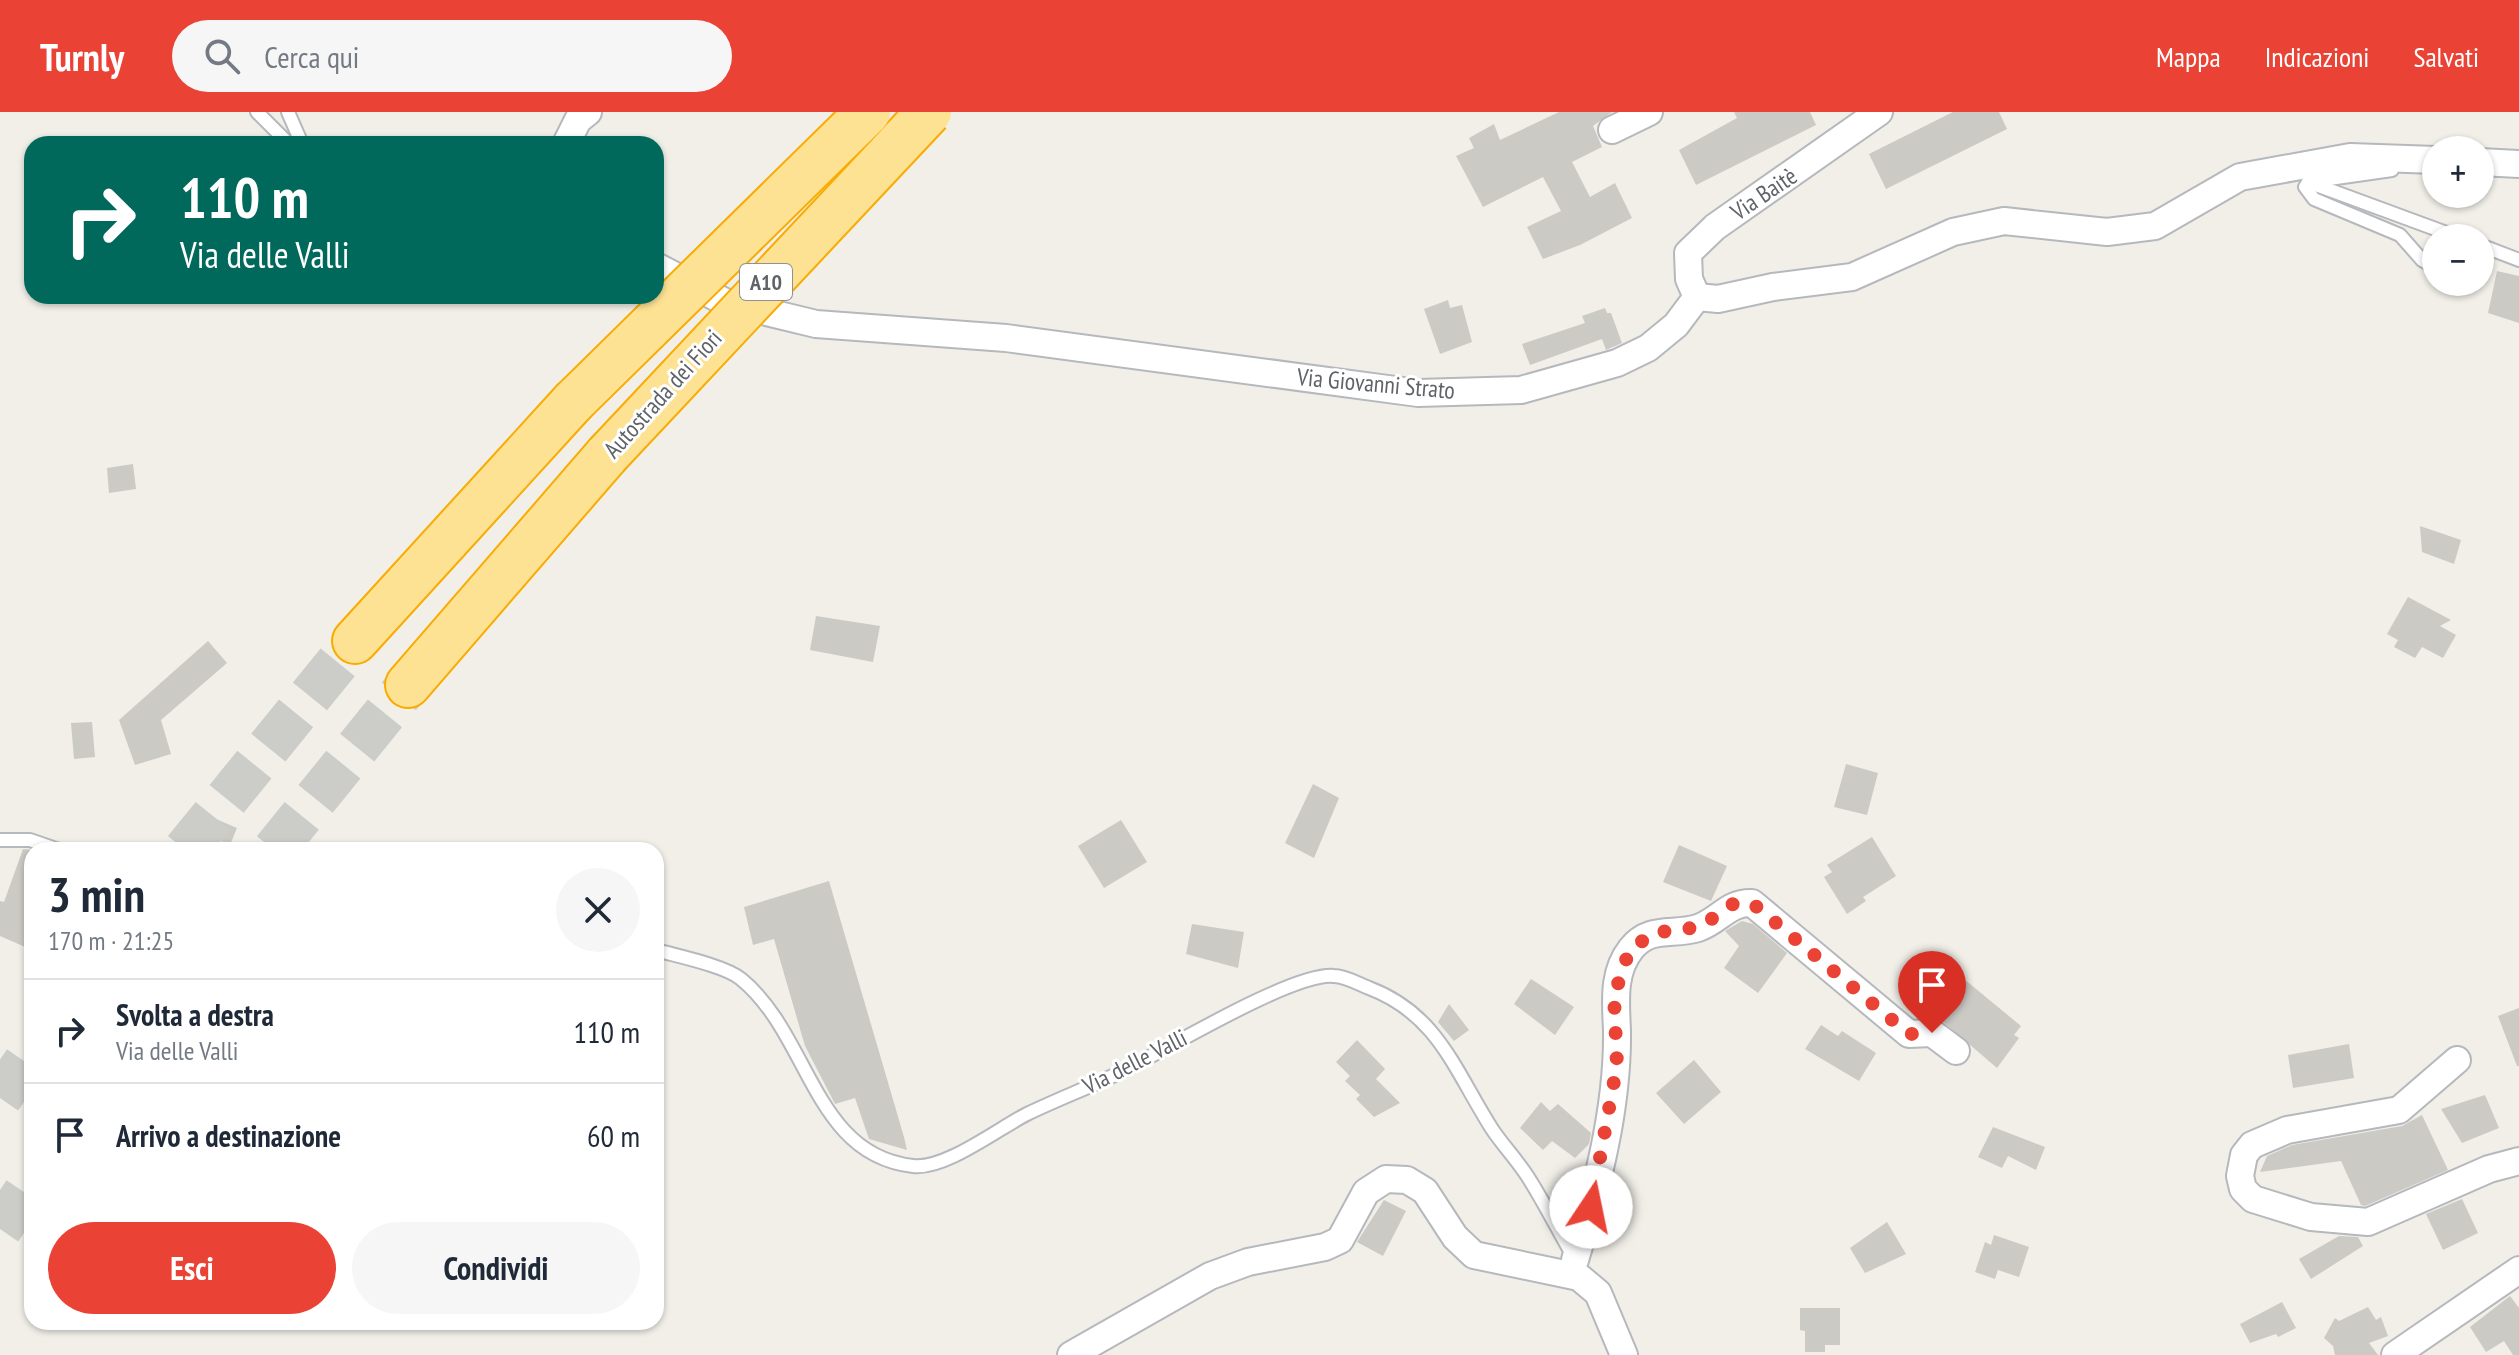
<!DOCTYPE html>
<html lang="it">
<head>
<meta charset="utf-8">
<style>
  body { margin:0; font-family:"PT Sans Narrow",sans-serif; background:#f6f6f7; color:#1f2937; height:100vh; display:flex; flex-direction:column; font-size:30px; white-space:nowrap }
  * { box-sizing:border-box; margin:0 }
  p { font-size:26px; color:#747a83 }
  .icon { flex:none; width:44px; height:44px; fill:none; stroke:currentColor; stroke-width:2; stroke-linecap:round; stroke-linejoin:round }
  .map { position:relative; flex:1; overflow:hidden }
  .sheet { position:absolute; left:24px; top:730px; width:640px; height:488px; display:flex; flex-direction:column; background:#fff; border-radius:24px; box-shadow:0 2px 6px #0004 }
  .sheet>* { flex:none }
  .banner { position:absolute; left:24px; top:24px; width:640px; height:168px; border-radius:24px; box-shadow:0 2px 6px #0004; background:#00695c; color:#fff; overflow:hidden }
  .buttons { position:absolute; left:2422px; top:24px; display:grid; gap:16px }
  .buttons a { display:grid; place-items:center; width:72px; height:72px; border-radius:50%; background:#fff; box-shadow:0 2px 6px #0004; font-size:40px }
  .pin { position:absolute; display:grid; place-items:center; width:68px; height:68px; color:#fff; margin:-82px -34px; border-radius:50% 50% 50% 0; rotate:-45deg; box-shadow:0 0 8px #0007 }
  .pin .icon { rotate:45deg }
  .me { position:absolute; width:88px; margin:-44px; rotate:11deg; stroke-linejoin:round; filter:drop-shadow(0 0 6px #0008) }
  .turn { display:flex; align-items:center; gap:28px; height:168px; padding:0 24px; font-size:36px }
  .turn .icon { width:104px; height:104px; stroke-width:2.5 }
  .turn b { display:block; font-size:56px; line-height:68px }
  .round { display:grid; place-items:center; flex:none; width:84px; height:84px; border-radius:42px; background:#f6f6f7 }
  .headline { display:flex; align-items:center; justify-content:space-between; height:136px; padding:0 24px }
  h1 { font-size:48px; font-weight:700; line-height:60px }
  .primary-button { display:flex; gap:16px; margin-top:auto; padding:16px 24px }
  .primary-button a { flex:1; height:92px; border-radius:48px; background:#ea4335; color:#fff; font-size:32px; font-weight:700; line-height:92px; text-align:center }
  .primary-button a+a { background:#f6f6f7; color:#1f2937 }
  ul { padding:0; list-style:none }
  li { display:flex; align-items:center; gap:24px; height:104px; padding:0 24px; border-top:2px solid #e0e1e3 }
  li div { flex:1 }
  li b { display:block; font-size:30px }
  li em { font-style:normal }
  header { display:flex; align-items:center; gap:48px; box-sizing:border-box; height:112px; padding:0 40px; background:#ea4335; color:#fff }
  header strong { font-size:38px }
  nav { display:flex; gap:44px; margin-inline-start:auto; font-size:28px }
  .search { width:560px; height:72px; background:#f6f6f7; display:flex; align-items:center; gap:20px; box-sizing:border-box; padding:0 28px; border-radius:44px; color:#747a83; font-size:30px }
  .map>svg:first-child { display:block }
  .building { fill:#cccac5 }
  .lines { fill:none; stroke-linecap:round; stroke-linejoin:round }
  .highway-tunnel { stroke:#ccccc8; stroke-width:44; stroke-dasharray:44 22; stroke-linecap:butt }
  .lane-casing { stroke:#b5b8bc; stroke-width:16 }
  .street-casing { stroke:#b5b8bc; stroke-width:30 }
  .highway-casing { stroke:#f9ab00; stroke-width:48 }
  .lane { stroke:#fff; stroke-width:12 }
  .street { stroke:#fff; stroke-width:26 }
  .highway { stroke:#fde293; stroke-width:44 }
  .highway-bridge-casing { stroke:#f9ab00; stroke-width:48; stroke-linecap:butt }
  .highway-bridge { stroke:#fde293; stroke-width:44 }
  .route { stroke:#ea4335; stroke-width:14; stroke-dasharray:0 25.2 }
  .labels { text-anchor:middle; stroke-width:6; stroke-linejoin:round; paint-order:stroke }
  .shield { fill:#fff; stroke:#8f9295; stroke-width:2 }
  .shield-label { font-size:22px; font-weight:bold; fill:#5f6368 }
  .street-label { font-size:24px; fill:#5f6368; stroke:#fff }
</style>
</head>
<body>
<header>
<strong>Turnly</strong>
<div class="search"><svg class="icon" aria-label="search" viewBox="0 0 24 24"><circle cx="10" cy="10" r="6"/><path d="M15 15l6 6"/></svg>Cerca qui</div>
<nav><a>Mappa</a><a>Indicazioni</a><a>Salvati</a></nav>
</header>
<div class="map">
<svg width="2519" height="1243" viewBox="0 0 2519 1243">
  <rect width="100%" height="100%" fill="#f1efe8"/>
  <g class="building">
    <path d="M1559,0h53l-19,14 9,21 -30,15 18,35 25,-14 17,35 -52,27 -37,14 -16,-32 34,-16 -18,-34 -60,30 -27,-51 18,-8 -5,-10 25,-14 6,16z"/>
    <path d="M1734,0h76l6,13 -120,60 -17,-35 58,-32z"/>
    <path d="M1953,0h46l8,17 -121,60 -17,-35z"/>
    <path d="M2497,159l22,5v47l-31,-10z"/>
    <path d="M1448,188l2,8 12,-3 10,37 -32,12 -16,-45z"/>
    <path d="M1605,196l2,5h4l11,30 -16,7 -4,-11 -72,26 -8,-21 63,-21 -3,-7z"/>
    <path d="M133,352l3,25 -27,4 -2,-25z"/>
    <path d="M2420,414l41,14 -7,24 -32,-12z"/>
    <path d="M2408,485l43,23 -11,6 16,9 -13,23 -21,-11 -7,11 -21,-11 4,-7 -11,-6z"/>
    <path d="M816,504l64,10 -7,36 -63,-12z"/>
    <path d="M208,529l19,22 -66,57 10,34 -36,11 -16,-45z"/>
    <path d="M92,610l3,35 -21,2 -3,-36z"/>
    <path d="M1846,652l32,9 -11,42 -33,-8z"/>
    <path d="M1313,672l26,14 -25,60 -29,-15z"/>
    <path d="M216,707l21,9 -7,17 -21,-9z"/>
    <path d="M1121,708l26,42 -43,26 -26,-42z"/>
    <path d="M1872,725l24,39 -33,21 3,4 -19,13 -23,-37 8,-5 -5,-7z"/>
    <path d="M1679,733l48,21 -16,35 -48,-19z"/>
    <path d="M23,737l9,1v100l-32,-14v-35l4,1z"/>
    <path d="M829,769l75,256 3,13 -38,-11 -14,-41 -20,6 -30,-58 -31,-107 -21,6 -9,-38z"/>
    <path d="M1742,809l11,3 34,29 -29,40 -34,-25 15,-22 -14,-15z"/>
    <path d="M1192,812l52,8 -6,36 -52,-14z"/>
    <path d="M1957,866l5,4 2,-3 57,47 -7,9 5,3 -22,30 -63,-54z"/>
    <path d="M1531,867l43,28 -19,28 -41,-31z"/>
    <path d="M1449,892l20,26 -15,11 -16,-19z"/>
    <path d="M2519,896v58h-2l-19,-50z"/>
    <path d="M1821,913l17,11 4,-5 34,22 -17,28 -54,-32z"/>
    <path d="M1357,928l28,29 -9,10 24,24 -26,14 -18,-18 4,-4 -15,-14 5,-5 -14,-14z"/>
    <path d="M2349,932l5,34 -61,10 -5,-33z"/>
    <path d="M1694,948l27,32 -37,32 -28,-31z"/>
    <path d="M2485,983l14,33 -37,15 -21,-34z"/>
    <path d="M1541,990l9,9 8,-7 33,29 -2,11 -14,14 -23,-17 -9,9 -23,-22z"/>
    <path d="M2422,1003l26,55 -83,36 -4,-1 -20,-44 -81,11 7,-16 25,-11 110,-19z"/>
    <path d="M1993,1015l52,20 -9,23 -28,-14 -6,12 -24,-11z"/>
    <path d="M2462,1087l16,34 -35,17 -17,-36z"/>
    <path d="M1384,1088l22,11 -23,45 -26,-14z"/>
    <path d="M1887,1110l19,32 -41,19 -15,-25z"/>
    <path d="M1994,1123l35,12 -10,30 -21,-7 -3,9 -20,-7 10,-30 6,3z"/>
    <path d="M2339,1124l19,1 5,9 -52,33 -12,-20z"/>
    <path d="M2510,1184l9,12v47h-6l-9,-14 -18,11 -16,-25z"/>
    <path d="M2282,1190l14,26 -18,9 -2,-3 -26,9 -10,-19z"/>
    <path d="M2368,1195l8,13 5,-3 7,19 -19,7 9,12h-43l-2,-9 -9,-8 11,-20 4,3z"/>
    <path d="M1800,1196h40v37h-15v7h-20v-21l-5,-1z"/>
  </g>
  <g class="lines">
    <g class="highway-tunnel">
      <path d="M185,738l170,-209"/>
      <path d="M274,738l134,-165"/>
      <path d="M0,986l32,-46"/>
      <path d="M0,1117l32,-47"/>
    </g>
    <g class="lane-casing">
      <g id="lane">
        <path d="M257,0l32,32"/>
        <path d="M288,0l14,32"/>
        <path d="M2392,58l-84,12 -3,5 9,12 86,36 22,25 14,8"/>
        <path d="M2308,70l152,56"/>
        <path d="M2480,133l39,15"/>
        <path d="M2466,170l6,2"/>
        <path d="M0,728h30l29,10"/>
        <path d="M656,838c21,6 70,16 85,29 69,56 72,176 172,187 32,4 86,-38 114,-52 31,-15 63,-27 94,-42 43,-21 172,-100 213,-96 11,0 25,8 35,12 69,26 86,83 123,141 12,18 28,34 39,53 15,24 28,50 42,74"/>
      </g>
    </g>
    <g class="street-casing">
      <g id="street">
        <path d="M1612,18l37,-18"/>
        <path d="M566,32l12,-24 10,-8"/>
        <path d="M2480,50l39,2"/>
        <path d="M656,154l69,36 91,22 190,14 412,55 103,-3 96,-27 31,-15 28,-23 21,-28"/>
        <path d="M1697,185l21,2 55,-12 79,-10 101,-45 51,-11 103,11 48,-6 85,-49 110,-20 86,3"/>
        <path d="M1697,185l-8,-18 -1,-26 27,-26 164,-115"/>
        <path d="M2457,948l-58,50 -112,20 -35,15 -8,10 -4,21 3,13 10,10 58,18 57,5 121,-53 30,-8"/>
        <path d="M1575,1148c22,-73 43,-152 42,-229 -1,-28 -5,-58 14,-82 19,-24 42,-13 67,-21 21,-7 30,-26 54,-25l157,131 23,-1 24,18"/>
        <path d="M1071,1243l139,-79 38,-14 77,-15 15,-7 26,-48 20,-13 21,1 18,11 30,46 19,18 105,22 19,16 26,62"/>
        <path d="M2395,1243l124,-85"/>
      </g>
    </g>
    <g class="highway-casing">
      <g id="highway">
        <path d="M355,529l218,-239"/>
        <path d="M408,573l199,-230"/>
      </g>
    </g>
    <use href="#lane" class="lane"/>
    <use href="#street" class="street"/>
    <use href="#highway" class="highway"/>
    <g class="highway-bridge-casing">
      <g id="highway-bridge">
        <path d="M573,290l295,-290"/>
        <path d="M607,343l322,-343"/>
      </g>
    </g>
    <use href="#highway-bridge" class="highway-bridge"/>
  </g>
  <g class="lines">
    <path class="route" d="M1591,1095l26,-142 -3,-69 15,-45 24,-18 47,-6 33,-23 19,-1 157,131 23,-1"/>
  </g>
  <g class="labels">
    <rect class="shield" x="740" y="152" width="52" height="36" rx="6"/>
    <g class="shield-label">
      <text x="766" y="178">A10</text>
    </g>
    <g class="street-label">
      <text transform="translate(1764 82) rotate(-34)" y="8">Via Baitè</text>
      <text transform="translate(1376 272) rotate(5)" y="8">Via Giovanni Strato</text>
      <text transform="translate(663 282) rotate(-48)" y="8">Autostrada dei Fiori</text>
      <text transform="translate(1135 950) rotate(-27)" y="8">Via delle Valli</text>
    </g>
  </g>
</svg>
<div class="buttons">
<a>+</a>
<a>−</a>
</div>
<div class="pin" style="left:1932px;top:921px;background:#d93025"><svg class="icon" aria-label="arrive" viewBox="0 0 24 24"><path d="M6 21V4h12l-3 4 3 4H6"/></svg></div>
<svg class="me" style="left:1591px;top:1095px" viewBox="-20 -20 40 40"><circle r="19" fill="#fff"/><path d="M0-13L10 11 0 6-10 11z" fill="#ea4335"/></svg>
<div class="banner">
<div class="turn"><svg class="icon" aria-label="right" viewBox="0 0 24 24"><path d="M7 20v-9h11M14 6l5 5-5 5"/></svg><div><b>110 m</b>Via delle Valli</div></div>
</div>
<section class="sheet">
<div class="headline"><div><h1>3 min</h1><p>170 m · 21:25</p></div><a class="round"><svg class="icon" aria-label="close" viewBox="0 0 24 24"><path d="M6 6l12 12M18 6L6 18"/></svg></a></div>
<ul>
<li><svg class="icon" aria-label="right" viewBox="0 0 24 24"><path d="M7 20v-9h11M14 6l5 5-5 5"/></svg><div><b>Svolta a destra</b><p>Via delle Valli</p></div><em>110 m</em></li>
<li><svg class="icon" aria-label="arrive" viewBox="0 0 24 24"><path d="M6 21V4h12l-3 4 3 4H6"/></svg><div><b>Arrivo a destinazione</b></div><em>60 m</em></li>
</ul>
<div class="primary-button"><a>Esci</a><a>Condividi</a></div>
</section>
</div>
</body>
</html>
